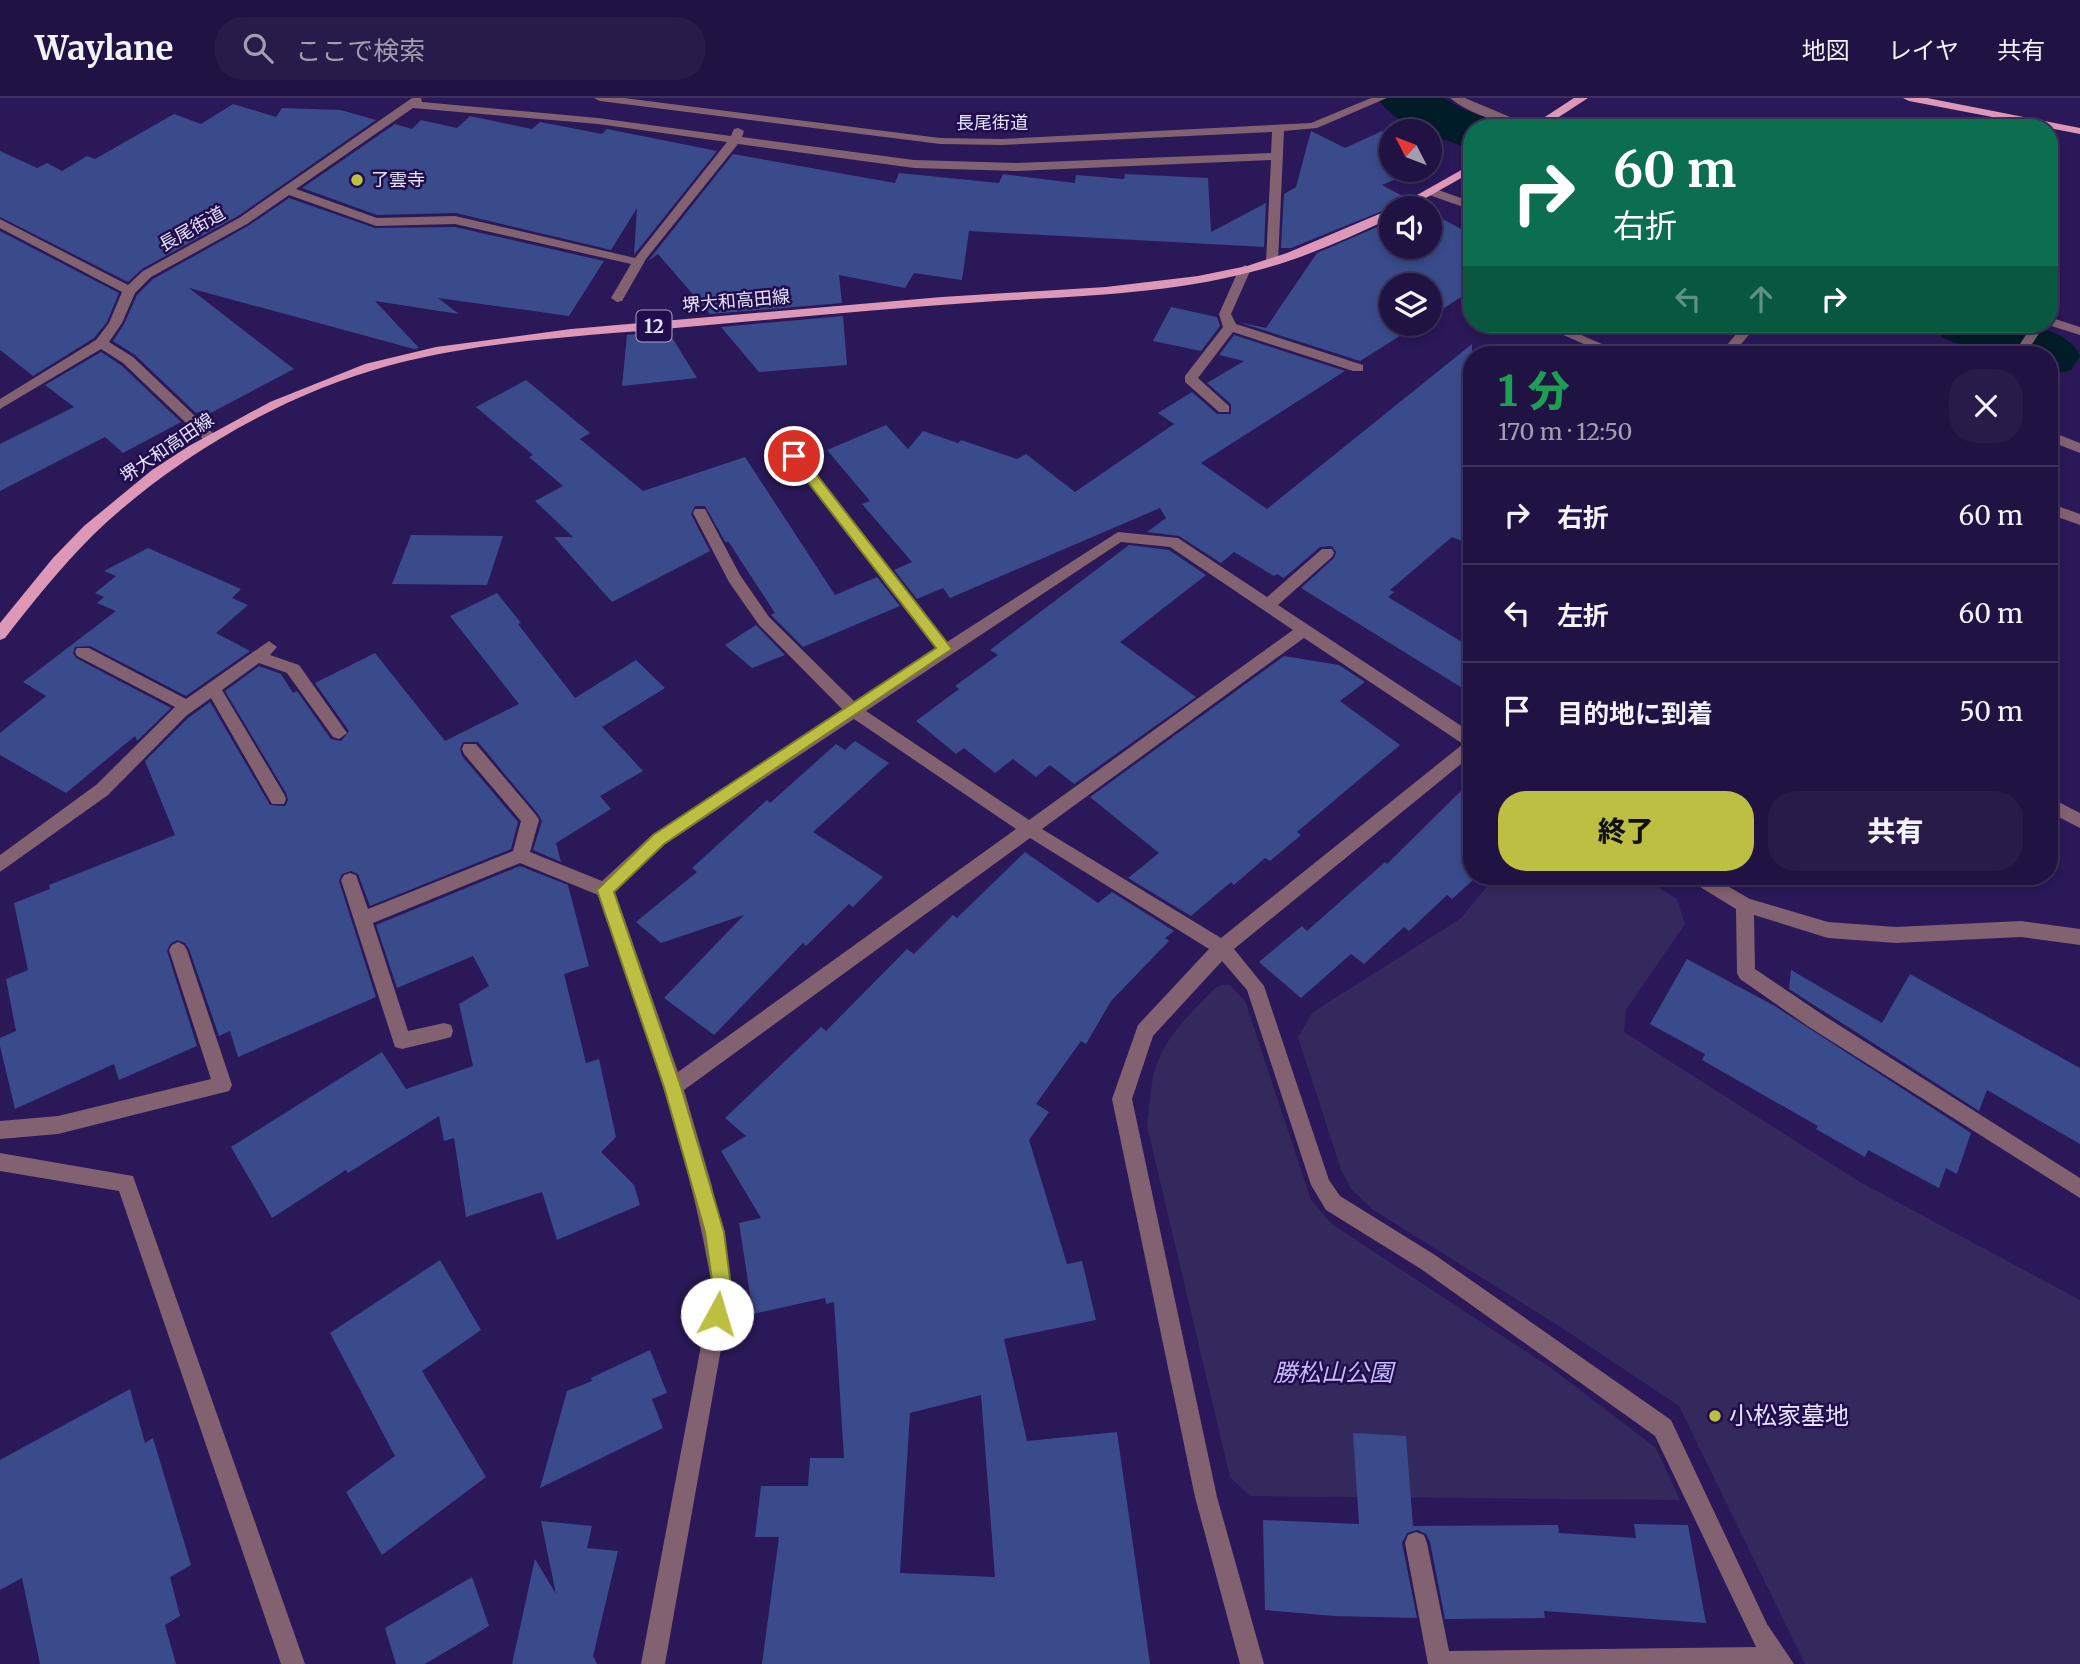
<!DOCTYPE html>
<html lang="ja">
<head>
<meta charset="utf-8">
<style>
  body { margin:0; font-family:Merriweather,"Noto Sans JP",serif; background:#281b49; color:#f1f3f6; height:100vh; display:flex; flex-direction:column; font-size:26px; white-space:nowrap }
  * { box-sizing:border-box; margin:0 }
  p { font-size:23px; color:#a29eb2 }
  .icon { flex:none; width:38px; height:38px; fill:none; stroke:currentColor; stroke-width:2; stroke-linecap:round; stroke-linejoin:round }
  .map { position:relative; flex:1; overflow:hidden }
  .panel { position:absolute; left:1463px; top:248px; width:595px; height:539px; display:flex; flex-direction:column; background:#201242; border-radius:28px; box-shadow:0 4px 10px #0003,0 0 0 2px #3d325b }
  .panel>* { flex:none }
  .banner { position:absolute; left:1463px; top:21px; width:595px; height:214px; border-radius:28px; box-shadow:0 4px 10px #0003,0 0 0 2px #3d325b; background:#0b6e4f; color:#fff; overflow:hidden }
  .needle { width:46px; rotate:312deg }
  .buttons { position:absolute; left:1379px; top:21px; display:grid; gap:14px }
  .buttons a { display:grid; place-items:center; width:63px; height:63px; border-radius:50%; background:#201242; box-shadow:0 4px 10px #0003,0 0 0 2px #3d325b; font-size:35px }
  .pin { position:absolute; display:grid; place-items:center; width:60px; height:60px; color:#fff; margin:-30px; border:4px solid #fff; border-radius:50%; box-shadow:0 2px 7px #0007 }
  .me { position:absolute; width:77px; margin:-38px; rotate:6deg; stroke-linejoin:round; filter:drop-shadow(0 0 5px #0008) }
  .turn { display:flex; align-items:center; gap:24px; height:147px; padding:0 35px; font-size:32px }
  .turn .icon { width:91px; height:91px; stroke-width:2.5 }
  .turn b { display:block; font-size:49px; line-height:60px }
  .lanes { display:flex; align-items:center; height:66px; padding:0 35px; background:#0003; justify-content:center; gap:35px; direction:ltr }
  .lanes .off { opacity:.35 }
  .round { display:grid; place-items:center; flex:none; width:74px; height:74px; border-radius:28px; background:#281b49 }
  .overview { display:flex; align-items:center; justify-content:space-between; height:119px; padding:0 35px }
  h1 { font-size:42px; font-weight:800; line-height:52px; color:#1e9e55 }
  .cta { display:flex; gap:14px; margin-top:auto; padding:14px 35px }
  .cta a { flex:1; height:80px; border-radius:28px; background:#bdbf43; color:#111; font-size:28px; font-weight:800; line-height:80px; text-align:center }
  .cta a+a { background:#281b49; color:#f1f3f6 }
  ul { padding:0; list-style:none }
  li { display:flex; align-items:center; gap:21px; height:98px; padding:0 35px; border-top:2px solid #3d325b }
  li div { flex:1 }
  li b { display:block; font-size:26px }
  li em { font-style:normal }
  header { display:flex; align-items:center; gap:42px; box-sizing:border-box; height:98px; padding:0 35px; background:#201242; border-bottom:2px solid #3d325b }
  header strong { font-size:33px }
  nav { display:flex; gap:38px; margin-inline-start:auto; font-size:24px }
  .search { width:490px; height:63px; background:#281b49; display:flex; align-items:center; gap:18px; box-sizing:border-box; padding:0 24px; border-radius:28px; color:#a29eb2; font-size:26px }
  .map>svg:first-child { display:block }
  .green { fill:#34295d }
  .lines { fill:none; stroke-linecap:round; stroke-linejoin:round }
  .river { fill:#001c28; fill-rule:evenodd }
  .building { fill:#394b8b; fill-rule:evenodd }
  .minor { fill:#826170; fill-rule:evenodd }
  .major { fill:#dd98b8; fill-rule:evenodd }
  .route { fill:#bdbf43; stroke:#7b7c2c; stroke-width:2 }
  .poi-dot { fill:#bdbf43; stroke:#210c4c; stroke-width:2.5 }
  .labels { text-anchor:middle; stroke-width:5; stroke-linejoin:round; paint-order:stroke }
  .far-street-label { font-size:18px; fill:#e6e4fc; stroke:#210c4c }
  .far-poi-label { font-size:18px; fill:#e6e4fc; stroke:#210c4c; text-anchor:start }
  .shield { fill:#210c4c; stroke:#aba3c7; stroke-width:2 }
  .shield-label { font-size:19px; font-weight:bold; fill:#e6e4fc }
  .near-park-label { font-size:24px; font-style:italic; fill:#c6befa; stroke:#210c4c }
  .near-poi-label { font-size:24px; fill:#e6e4fc; stroke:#210c4c; text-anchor:start }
</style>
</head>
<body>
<header>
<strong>Waylane</strong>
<div class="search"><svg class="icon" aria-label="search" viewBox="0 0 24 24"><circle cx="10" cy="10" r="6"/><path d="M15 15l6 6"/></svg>ここで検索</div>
<nav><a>地図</a><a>レイヤ</a><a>共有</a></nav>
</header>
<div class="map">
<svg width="2080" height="1566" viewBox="0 0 2080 1566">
  <rect width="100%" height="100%" fill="#2a1858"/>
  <g class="green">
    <path d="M1491,779h151l35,22 8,25 -59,86 -2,22 236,150 220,118v364h-275l-126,-258 -120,-80 -187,-117 -21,-20 -10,-19 -43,-133 15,-25 147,-93 30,-36z"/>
    <path d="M1222,887h8l15,16 66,199 22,25 218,143 105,80 24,52 -430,-4 -20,-19 -83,-351c2,-16 3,-33 6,-49 7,-36 38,-64 62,-89z"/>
  </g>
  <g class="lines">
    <g class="river">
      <path d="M1377,0h67l19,11 29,11 5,8h-25v21l-42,-14v-4c-19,0 -42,-18 -53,-33z"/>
      <path d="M1934,226c37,-2 129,-9 146,32l-9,14 -22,5v-20h-61l-45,-17z"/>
    </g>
  </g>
  <g class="building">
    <path d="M233,6l43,13 6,-9 59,2 35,10 -138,96 -96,53 -14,13 -128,-65v-66l37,17 10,-5 15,8 25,-15 8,3 79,-45 27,10z"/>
    <path d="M470,18l62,13 8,-7 62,12 5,-5 110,22 -83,104 3,-47 -26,42 -155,-37 -79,2 -75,-27 93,-64 17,5 9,-9 36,8z"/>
    <path d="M1311,33l34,17 37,-17 9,5v34h27l-36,15 24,13 -14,9 -101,41h-10l3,-54 12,-7z"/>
    <path d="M733,56l162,29 4,-10 100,10 4,-9 72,9 1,-8 48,4 1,-5 83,4 3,54 55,-29 -2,44 -295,-16 -7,49 -48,-7 -9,15 -66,-13 3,28 -132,11 -52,-60 -10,7z"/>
    <path d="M289,100l86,30 80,-1 149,34 -35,55 -131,-18 21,16 -84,-13 44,47 -5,1 -225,-61 105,81 -89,47 -6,-4 -3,1 -61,-58 -22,-14 11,-17 13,-29 16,-16 95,-53z"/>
    <path d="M1430,114l42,23v55l-42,27v-32h-39v39h28l-59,37 -122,-39 28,6 51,-75 74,-32v26h39z"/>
    <path d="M0,133l119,62 -12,29 -13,16 -61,38 -33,-26z"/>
    <path d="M1171,209l46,10 3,9 -19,25 -48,-10z"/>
    <path d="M843,218l4,49 -88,7 -38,-45z"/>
    <path d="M668,233l29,47 -75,8 5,-51z"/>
    <path d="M1234,237l111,36 -144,92 66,46 205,-165v201l-20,-8 -62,53 4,2 -6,5 84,51v46l-171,-106 33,-30 2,-6 -4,-6 -12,1 -36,31 -7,-4 -3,2 -40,-24 -13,11 -42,-27 -32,-4 19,-14 -6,-10 -210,90 -7,-10 -26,11 -23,-29 18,-8 -50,-58 8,-3 -43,-51 59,-25 22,24 15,-18 35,12 3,-3 56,19 9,-5 49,38 99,-68 -16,-11 34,-21 25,22h14v-10l-24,-21 37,-22 -25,-6z"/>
    <path d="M101,254l20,13 60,57 -58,31 -18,-16 -105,54v-47l74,-37 -29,-22z"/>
    <path d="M526,282l64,53 -10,6 63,52 102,-34 90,138 42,-18 23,29 -97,41 -32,-32 4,-2 -47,-72 -2,2 -21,-37h-10l-4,8 19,37 -98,51 -58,-65h19l-38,-36 28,-15 -34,-29 4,-2 -57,-48z"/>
    <path d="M411,437l92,1 -16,49 -95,-1z"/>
    <path d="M1129,447l40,5 37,25 -86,67 76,55 -122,87 -24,-19 -14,12 -23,-18 -18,14 -31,-25 -8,6 -40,-33 43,-32 -4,-3 43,-31 -8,-5z"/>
    <path d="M148,450l93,41 -9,9 16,7 -32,28 34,18 -64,45 -96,-50 -15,1 -2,6 3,5 95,50 -34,33 -2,-5 -69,57 -66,-38v-22l46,-37 -23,-14 93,-71 -19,-8 7,-6 -9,-4 21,-17 -12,-5z"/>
    <path d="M497,495l24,30 -3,1 57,74 61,-38 29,28 -63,39 41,44 -43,25 11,13 -55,34 5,19 -28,-12 9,-29 -4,-7 -60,-72h-15l-3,6 2,8 56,66 -7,27 -141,57 -12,-32 -7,-3 -9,3 -3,7 37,116 -138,60 -8,-26 -11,5 -30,-87 -4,-6 -8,-3 -7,4 -3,7 30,95 -78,34 -5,-16 -99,45 -15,-63v-8l16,-7 -10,-52 22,-9 -14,-67 36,-14 -1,-4 126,-50 -30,-74 43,-43 22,-16 60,103 15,1 3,-6 -2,-7 -61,-102 34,-25 22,8 12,19 4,-2 34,48 10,2 8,-10 -34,-48 60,-30 70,88 74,-37 -69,-88z"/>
    <path d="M756,527l29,30 -33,13 -27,-23z"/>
    <path d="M1284,558l55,9 26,17 -25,19 60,44 -103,87 4,3 -31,26 -5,-3 -31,27 -3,-3 -40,34 -63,-38 31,-25 -69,-56z"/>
    <path d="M855,643l34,22 -76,69 70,45 -30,30 -4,-3 -43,42 -3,-3 -89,92 -50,-37 80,-83 -83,28 -25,-21 61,-50 -5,-4 75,-68 3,3 66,-59 9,6z"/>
    <path d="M1472,682v101l-20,18 -5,-4 -38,36 -5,-4 -40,37 -13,-10 -50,44 -42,-36 43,-36 5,5 78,-69 2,2z"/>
    <path d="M1025,754l73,51 14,-11 62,39 -9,7 4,3 -58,60 -25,43 -5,-3 -45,63 13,8 -20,28 38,124 15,-3 14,59 -92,19 23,102 90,-9 33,232h-388l17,-127h-24l6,-51h47l2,-28h34l-10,-156 -8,2 -1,-6 -72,16 -14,-91 22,-5 -40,-67 25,-15 -21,-18 96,-91 5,4 81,-82 7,5 39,-39 4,3zM981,1297l14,182 -95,-4 10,-160z"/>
    <path d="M520,768l48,19 21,81 -25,8 22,89 13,-4 17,78 -15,15 33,33 6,20 -83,35 -15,-48 -76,25 -12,-79 -10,3 -5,-25 -91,57 -2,-3 -74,48 -41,-71 151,-95 24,37 67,-23 -14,-62 30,-18 -16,-30 -76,32 -21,-63z"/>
    <path d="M1687,861l86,46 198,128 -14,41 -11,-6 -7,20 -71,-38 -3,7 -49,-28 2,-3 -116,-66 3,-6 -55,-30z"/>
    <path d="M1791,872l91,53 28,-49 170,94v76l-93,-54 -8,21 -190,-122z"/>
    <path d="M440,1162l41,70 -59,41 64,106 -104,78 -36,-63 49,-36 -65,-123z"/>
    <path d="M650,1252l17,43 -15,6 11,29 -123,60 27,-97 25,-10 -1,-3z"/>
    <path d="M130,1291l15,54 8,-5 38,127 -21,12 10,39 -15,9 11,39h-136l-18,-86 -22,12v-130z"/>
    <path d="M1353,1335l53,3 7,90 145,-1 1,8 77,5 -2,-14 54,1 18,98 -162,-12 1,7 -100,1 -15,-77 -4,-8 -9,-4 -10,3 -5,10 15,75 -83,-2 -69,-6 -2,-90 96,4z"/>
    <path d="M541,1423l51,5 -5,22 31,3 -25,105 4,8h-85l23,-105 21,35z"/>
    <path d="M472,1479l17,49 -64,38h-29l-11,-36z"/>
  </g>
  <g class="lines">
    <g class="minor">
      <path d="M412,0h9l1,4 176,16 133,18 3,-7 4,-1 6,3 -2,6 172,23 103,3 254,-10 1,-21 -270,13 -62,-1 -340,-43 -6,-3h30l316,40 62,1 309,-16 60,-25h16l-70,30 -33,3 -6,131 -6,4 -6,-4 5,-102 -254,11 -103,-3 -176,-24 -92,115 -24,42 -5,1 -6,-4 20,-34 -176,-40 -79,2 -87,-31 -42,29 -96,53 -16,16 -13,30 -13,19 24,15 82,78v6h-10l-82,-78 -22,-14 -101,60v-10l96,-59 13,-17 13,-31 -122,-64v-9l128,66 15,-14 96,-53zM413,10l185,16 129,18 -92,116 -180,-42 -78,2 -81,-29z"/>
      <path d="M1450,0h15l45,19 38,11c-31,0 -74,-10 -98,-30z"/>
      <path d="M1433,90l39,14v8l-43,-15 -2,-3z"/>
      <path d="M1245,167l6,4 -20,45 5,10 127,41v6h-10l-120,-39 -35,46 31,28v6h-10l-34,-30v-6l38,-49 -4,-13 20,-45z"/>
      <path d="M2049,219l31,10v8l-35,-11 -20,31h-12l20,-31h16z"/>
      <path d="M1538,226h18l71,31h-18z"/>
      <path d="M1744,226h14l-26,31h-13z"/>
      <path d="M2049,333l31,12v10l-31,-12z"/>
      <path d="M794,352l5,2 148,190 171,-110 60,6 89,59 55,-48h10l2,4 -2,4 -54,48 194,128v22l-238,194 30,37 65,194 11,16 95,59 236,165 96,204 27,40h-366l-23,-121 3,-8 8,-3 8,3 3,8 22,108 307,-4 -101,-211 -234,-167 -95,-59 -15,-25 -64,-195 -25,-29 -69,75 -21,63 85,398 47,167h-24l-45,-167 -83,-398 26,-74 71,-76 -179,-111 -346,252 28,96 20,101 -67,377h-24l71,-377c-22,-136 -69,-262 -114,-392l-78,-32 -147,60 35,108 36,-8 7,2 2,6 -2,6 -7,2 -42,10 -7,-2 -2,-6 -52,-161 3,-5 6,-2 6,2 12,34 145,-58 8,-30 -57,-67 -2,-5 2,-5h12l60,71 3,5 -9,32 72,29 50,-46 191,-125 -84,-85 -30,-43 -36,-69 2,-4h10l35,66 29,42 86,85 81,-53 -147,-191 -2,-3zM1121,444l49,5 123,83 -264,190 -163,-109zM1304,540l159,106 -242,194 -179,-109zM854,621l162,110 -338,243 -63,-180 49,-47z"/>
      <path d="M2049,405l31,11v11l-31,-11z"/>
      <path d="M269,543l8,6 -7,8 29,10 48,68 -8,6 -6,-2 -46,-64 -28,-10 -37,27 62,104 2,5 -2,5h-12l-61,-106 -25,18 -78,79 -108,77v-17l96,-70 79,-78 -98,-51 -2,-4 2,-4h12l97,51z"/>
      <path d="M2049,699l31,16v15l-31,-16z"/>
      <path d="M1689,779h23l38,22 78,23 68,5 125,-6 59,8v16l-59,-8 -125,6 -68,-5 -74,-23 1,54 68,46 257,163v20l-271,-171 -69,-48 -3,-6 -1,-64 -44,-27z"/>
      <path d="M178,844l6,3 3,5 45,135 -3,6 -171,43 -58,5v-18l58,-5 153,-37 -42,-129 3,-5z"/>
      <path d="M0,1055l133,23 172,488h-24l-162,-473 -119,-20z"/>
    </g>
    <g class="major">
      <path d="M1574,0h14l-46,30h-14z"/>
      <path d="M1903,0h24l153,30v6l-171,-33z"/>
      <path d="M1472,66v8l-64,36h-14z"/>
      <path d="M1391,111v9c-45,21 -91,42 -140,54 -88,23 -179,24 -269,30 -102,7 -205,17 -307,26 -94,8 -192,13 -284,37 -108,29 -217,92 -298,170 -32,32 -60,67 -88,103l-5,2v-17l53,-65 31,-32 68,-56 37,-24 81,-44 95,-38 71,-17 135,-18 371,-32 164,-10 92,-11 49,-10 40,-13z"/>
    </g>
  </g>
  <path class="route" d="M794,353l5,1 153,197 -288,195 -50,48 67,195 43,145 7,55 -7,33 -7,3 -7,-3 -2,-6 5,-27 -8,-55 -41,-145 -67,-197 56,-55 283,-187 -146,-189v-7z"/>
  <g class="poi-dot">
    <circle cx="357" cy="82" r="7"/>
    <circle cx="1715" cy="1318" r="7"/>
  </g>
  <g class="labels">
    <g class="far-street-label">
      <text x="992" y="31">長尾街道</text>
      <text transform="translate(192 131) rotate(-29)" y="6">長尾街道</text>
      <text transform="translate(736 203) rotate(-5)" y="6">堺大和高田線</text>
      <text transform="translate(167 350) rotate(-34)" y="6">堺大和高田線</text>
    </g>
    <g class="far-poi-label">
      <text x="371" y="88">了雲寺</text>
    </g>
    <rect class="shield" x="636.5" y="212.5" width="35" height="31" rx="5"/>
    <g class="shield-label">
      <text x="654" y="235">12</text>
    </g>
    <g class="near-park-label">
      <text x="1333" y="1283">勝松山公園</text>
    </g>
    <g class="near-poi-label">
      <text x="1729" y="1326">小松家墓地</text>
    </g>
  </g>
</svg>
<div class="buttons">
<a><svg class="needle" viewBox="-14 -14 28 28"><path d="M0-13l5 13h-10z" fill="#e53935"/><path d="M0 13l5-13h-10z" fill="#a29eb2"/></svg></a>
<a><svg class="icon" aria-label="sound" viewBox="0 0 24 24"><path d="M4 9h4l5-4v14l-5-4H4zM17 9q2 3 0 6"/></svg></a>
<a><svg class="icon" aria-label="layers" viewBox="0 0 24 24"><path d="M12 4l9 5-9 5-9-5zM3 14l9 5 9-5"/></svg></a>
</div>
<div class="pin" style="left:794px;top:358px;background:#d93025"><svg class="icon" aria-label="arrive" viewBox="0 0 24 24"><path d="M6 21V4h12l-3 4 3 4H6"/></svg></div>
<svg class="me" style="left:717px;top:1216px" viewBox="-20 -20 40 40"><circle r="19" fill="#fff"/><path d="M0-13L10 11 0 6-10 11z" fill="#bdbf43"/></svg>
<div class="banner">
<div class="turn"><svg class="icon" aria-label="right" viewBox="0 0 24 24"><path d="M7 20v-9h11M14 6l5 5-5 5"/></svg><div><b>60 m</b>右折</div></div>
<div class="lanes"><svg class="icon off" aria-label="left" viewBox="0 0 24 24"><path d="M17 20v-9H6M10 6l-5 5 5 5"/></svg><svg class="icon off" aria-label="ahead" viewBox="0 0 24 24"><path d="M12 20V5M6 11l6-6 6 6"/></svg><svg class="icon" aria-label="right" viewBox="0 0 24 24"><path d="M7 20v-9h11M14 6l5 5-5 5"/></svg></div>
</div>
<section class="panel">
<div class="overview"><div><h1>1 分</h1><p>170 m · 12:50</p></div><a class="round"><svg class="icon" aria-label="close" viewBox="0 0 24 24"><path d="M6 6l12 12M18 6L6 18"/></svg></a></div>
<ul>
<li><svg class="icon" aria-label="right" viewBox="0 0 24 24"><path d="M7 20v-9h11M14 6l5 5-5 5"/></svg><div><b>右折</b></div><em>60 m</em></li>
<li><svg class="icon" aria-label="left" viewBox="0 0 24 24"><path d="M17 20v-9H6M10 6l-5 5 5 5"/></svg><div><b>左折</b></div><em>60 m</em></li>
<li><svg class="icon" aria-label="arrive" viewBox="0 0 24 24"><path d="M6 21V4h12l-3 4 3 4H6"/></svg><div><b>目的地に到着</b></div><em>50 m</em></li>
</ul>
<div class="cta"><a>終了</a><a>共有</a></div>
</section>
</div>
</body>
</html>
